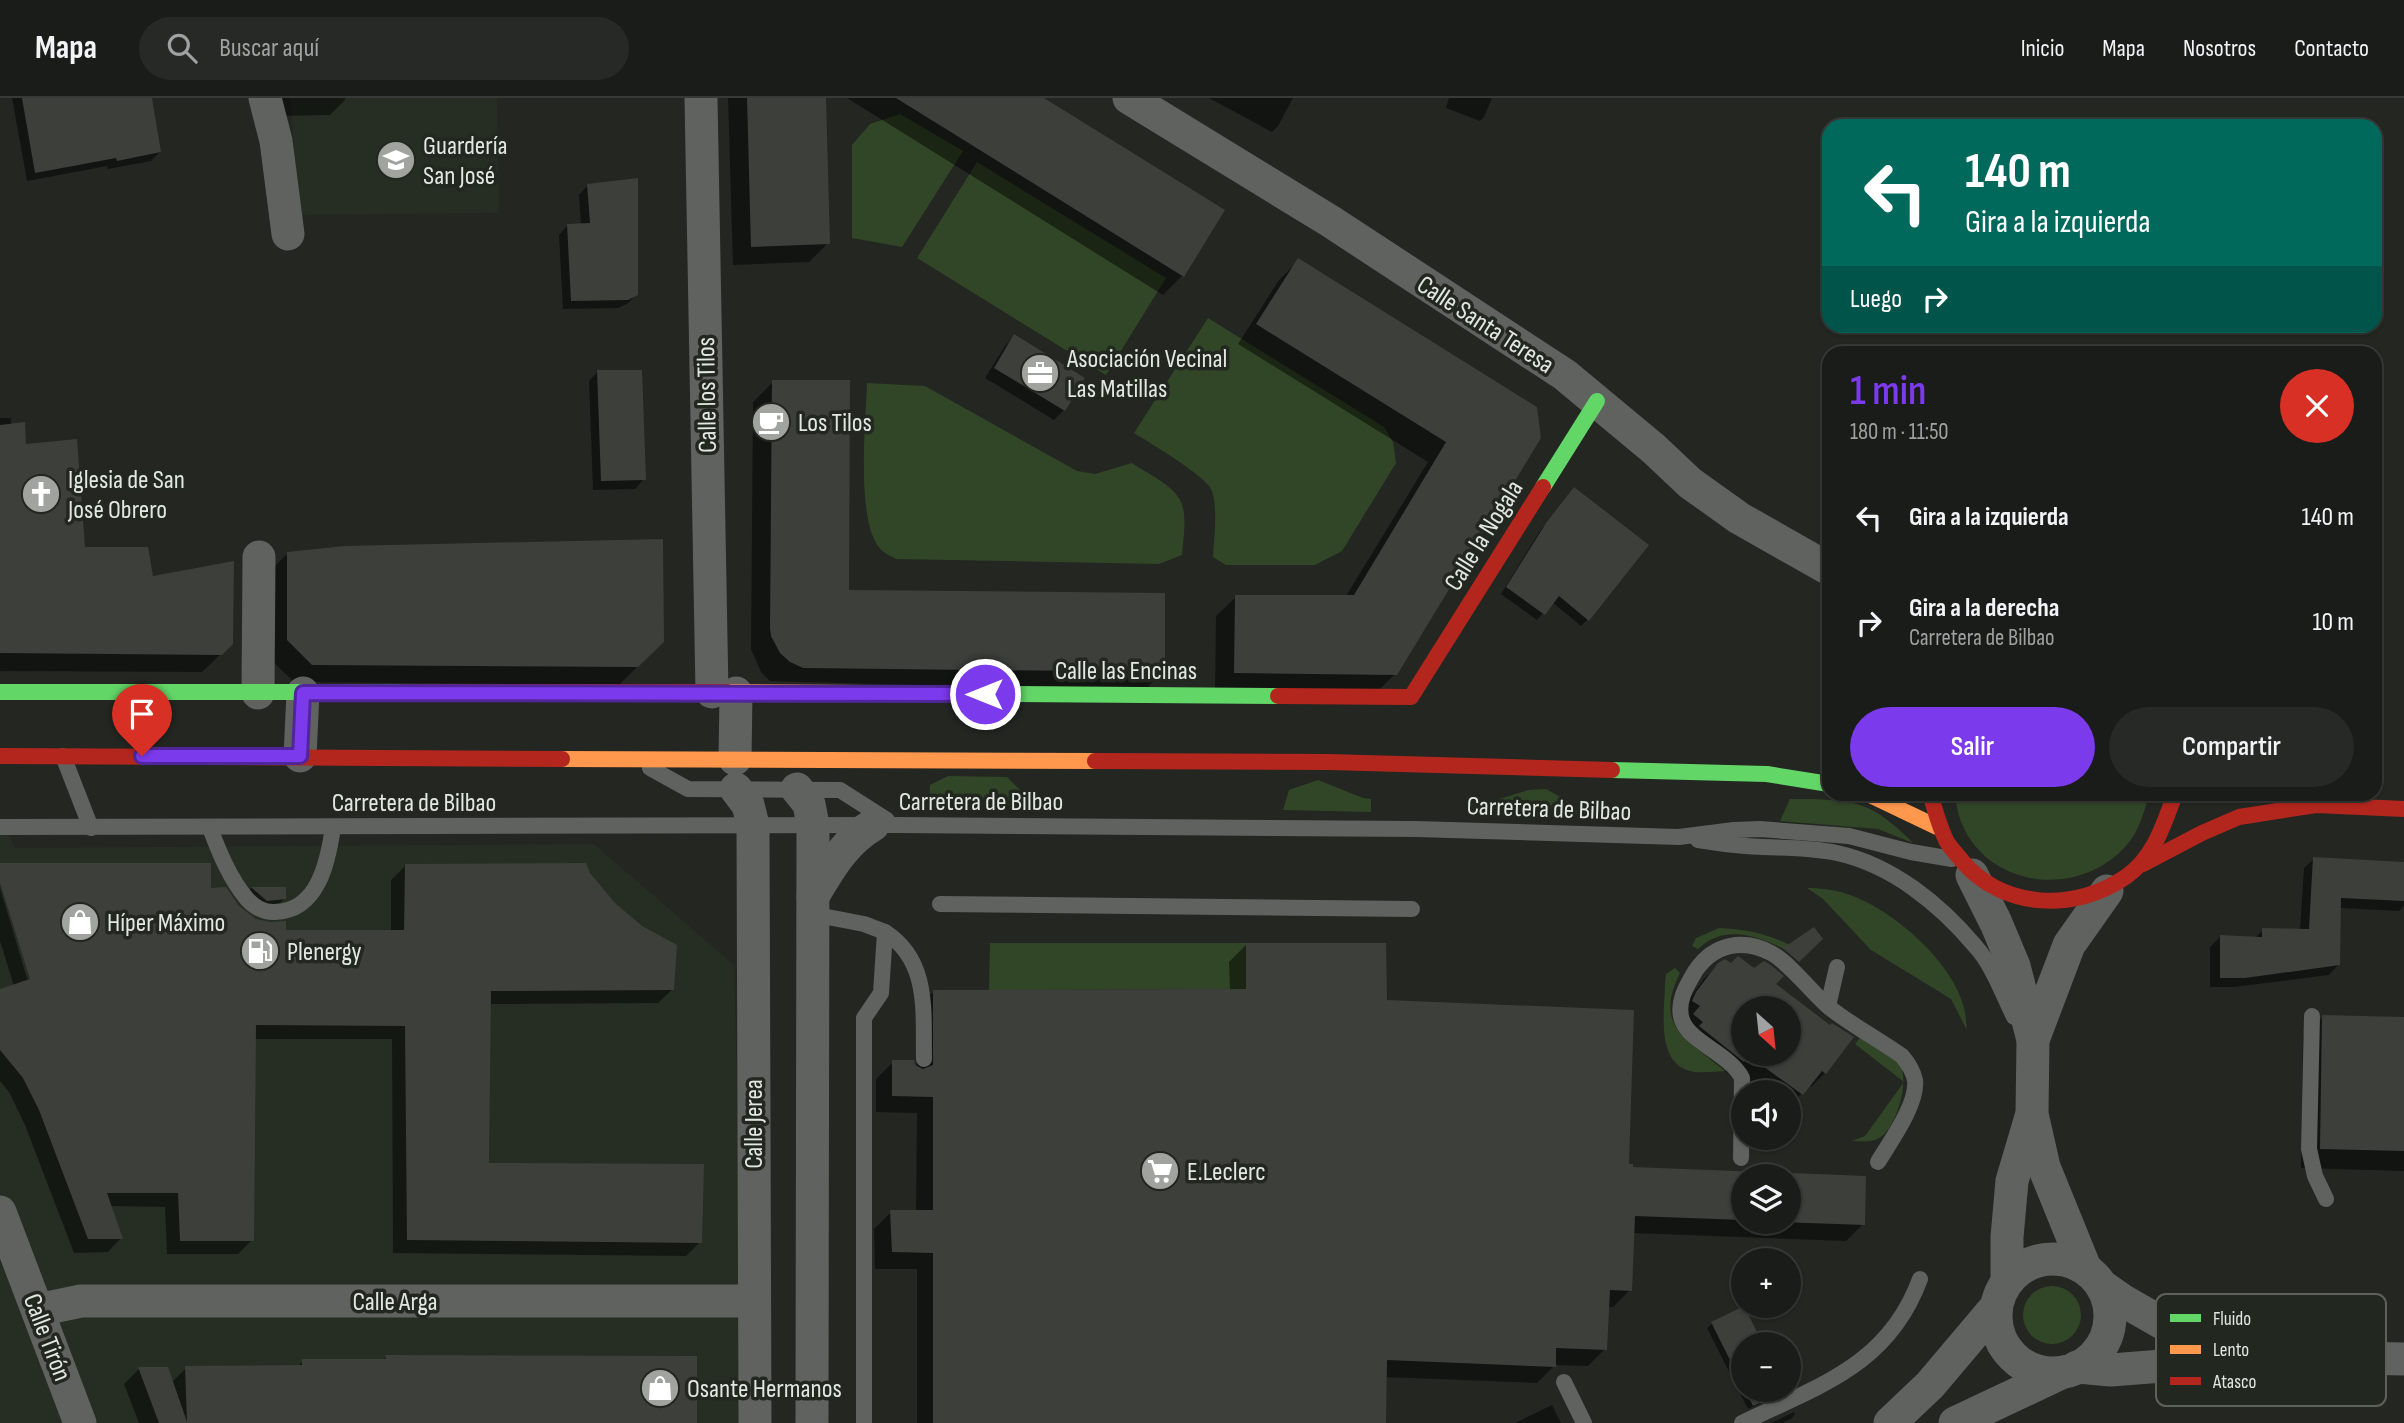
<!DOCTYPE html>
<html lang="es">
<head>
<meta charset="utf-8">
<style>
  body { margin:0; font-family:"Sofia Sans Condensed",sans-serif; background:#272926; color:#f1f3f6; height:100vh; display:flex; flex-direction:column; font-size:26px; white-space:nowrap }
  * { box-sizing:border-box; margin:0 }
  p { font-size:23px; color:#9fa1a2 }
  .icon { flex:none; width:38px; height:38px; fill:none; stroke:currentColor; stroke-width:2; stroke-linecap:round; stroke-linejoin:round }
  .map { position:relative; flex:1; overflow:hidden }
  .details { position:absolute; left:1822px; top:248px; width:560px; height:455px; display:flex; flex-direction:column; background:#1a1c19; border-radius:21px; box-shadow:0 2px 5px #0004,0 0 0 2px #383a38 }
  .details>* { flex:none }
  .top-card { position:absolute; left:1822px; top:21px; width:560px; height:214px; border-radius:21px; box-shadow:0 2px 5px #0004,0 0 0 2px #383a38; background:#00695c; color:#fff; overflow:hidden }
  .needle { width:46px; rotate:153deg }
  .controls { position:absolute; left:1731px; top:898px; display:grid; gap:14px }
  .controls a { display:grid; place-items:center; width:70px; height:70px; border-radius:50%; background:#1a1c19; box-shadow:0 2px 5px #0004,0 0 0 2px #383a38; font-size:35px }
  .pin { position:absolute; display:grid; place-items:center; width:60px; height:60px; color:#fff; margin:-72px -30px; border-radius:50% 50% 50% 0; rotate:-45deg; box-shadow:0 0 7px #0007 }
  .pin .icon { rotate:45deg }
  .me { position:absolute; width:77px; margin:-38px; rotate:270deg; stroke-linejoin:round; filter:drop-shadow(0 0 5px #0008) }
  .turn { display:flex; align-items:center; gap:24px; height:147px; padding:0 28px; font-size:32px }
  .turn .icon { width:91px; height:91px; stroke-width:2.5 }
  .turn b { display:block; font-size:49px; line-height:60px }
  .then { display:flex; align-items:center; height:66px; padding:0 28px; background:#0003; gap:14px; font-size:26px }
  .round { display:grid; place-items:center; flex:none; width:74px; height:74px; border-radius:37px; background:#272926 }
  .head { display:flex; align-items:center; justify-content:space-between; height:119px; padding:0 28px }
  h1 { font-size:42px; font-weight:600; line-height:52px; color:#7c3aed }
  .button { display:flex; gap:14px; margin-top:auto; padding:14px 28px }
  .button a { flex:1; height:80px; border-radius:42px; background:#7c3aed; color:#fff; font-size:28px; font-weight:600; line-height:80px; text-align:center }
  .button a+a { background:#272926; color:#f1f3f6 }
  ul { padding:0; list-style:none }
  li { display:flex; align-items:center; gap:21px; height:105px; padding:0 28px }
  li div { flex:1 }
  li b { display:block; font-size:26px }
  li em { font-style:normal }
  header { display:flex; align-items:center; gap:42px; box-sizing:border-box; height:98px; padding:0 35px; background:#1a1c19; border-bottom:2px solid #383a38 }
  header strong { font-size:33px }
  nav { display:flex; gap:38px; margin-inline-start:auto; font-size:24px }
  .search { width:490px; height:63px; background:#272926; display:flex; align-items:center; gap:18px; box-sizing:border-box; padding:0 24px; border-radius:38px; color:#9fa1a2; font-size:26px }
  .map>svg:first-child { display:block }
  .built { fill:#262e23 }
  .green { fill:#314627 }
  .shadow { fill:#0007; fill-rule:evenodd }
  .building { fill:#3d3f3b; fill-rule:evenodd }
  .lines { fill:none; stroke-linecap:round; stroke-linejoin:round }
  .lane { stroke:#5f625e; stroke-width:16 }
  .street { stroke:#5f625e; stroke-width:33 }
  .fast { stroke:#63d668; stroke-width:16 }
  .slow { stroke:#ff974d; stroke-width:16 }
  .jam { stroke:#b3261e; stroke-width:16 }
  .route-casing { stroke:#51269a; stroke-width:18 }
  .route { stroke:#7c3aed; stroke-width:12 }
  .labels { text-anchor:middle; stroke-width:7; stroke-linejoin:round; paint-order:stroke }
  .poi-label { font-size:26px; fill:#e3e7e2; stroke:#222720; text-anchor:start }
  .street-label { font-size:26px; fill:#e3e7e2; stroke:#222720 }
  .key { fill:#222720; stroke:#5c615a; stroke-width:2 }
  .key-label { font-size:19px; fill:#e3e7e2 }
</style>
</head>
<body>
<header>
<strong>Mapa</strong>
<div class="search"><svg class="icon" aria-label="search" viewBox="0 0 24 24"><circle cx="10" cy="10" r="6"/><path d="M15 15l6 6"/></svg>Buscar aquí</div>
<nav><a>Inicio</a><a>Mapa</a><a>Nosotros</a><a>Contacto</a></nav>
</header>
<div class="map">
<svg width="2404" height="1325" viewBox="0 0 2404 1325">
  <rect width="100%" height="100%" fill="#232621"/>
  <g class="built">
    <path d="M291,0h206l2,115 -202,2z"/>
    <path d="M0,719l15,31 579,-4 140,121 12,458h-746z"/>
  </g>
  <g class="green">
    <path d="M900,16l63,37 -61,96 -50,-9v-93l18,-21z"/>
    <path d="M977,64l189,116 -60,97 -189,-117z"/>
    <path d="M1208,220l176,109 9,15 3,21 -54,88 -27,14h-89l-13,-8c1,-21 5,-46 -1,-66 -4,-14 -62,-48 -78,-58z"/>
    <path d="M867,285l58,3 152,85 18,3 37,-11c14,10 40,21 48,37 8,15 3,39 2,55l-23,9 -263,-5c-6,-3 -14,-7 -18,-13 -22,-31 -12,-124 -11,-163z"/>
    <path d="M948,678l59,1 29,29 -96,-1 -11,-5 1,-15z"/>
    <path d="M1318,682l45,18 8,1v13l-88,-2 6,-20z"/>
    <path d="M1546,691l20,11 15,14 -95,-2 1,-9 41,-13z"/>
    <path d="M1955,697v-1l194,1c-6,20 -11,41 -28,56 -50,49 -140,34 -162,-35 -2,-7 -3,-15 -4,-21z"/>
    <path d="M1790,701c23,0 56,-1 78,9 17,8 32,22 45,35l-35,-14 -98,-8z"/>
    <path d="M1807,790c16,0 29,2 43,7 43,15 103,67 114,113 2,7 2,15 3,22l-16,-31 -80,-49 -48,-51z"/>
    <path d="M1719,830c26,1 45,5 69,16l3,9c-28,-16 -66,-31 -93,-4l-6,-3 4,-8z"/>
    <path d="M990,845h256v46l-257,1z"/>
    <path d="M1675,870l5,5c-28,56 10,69 48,98 -11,0 -23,2 -33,1 -41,-6 -30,-60 -30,-89l1,-9z"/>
    <path d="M1860,940c12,6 34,14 40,27 10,17 -4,64 -21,73 -8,5 -18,3 -27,3l13,-5 39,-54 -49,-38z"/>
    <circle cx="2052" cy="1217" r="29"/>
  </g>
  <g class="shadow">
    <path d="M12,0h138l10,54 -9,9 -43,8 -1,-3 -80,15z"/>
    <path d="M277,0h68v2l-15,15 -54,1z"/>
    <path d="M728,0h96l4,145 -19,19 -76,3z"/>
    <path d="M847,0h195l180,113 -40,65 -19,19z"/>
    <path d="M1209,0h84l-15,28 -6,6z"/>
    <path d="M1449,0h43l-8,19 -4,4 -34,-13z"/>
    <path d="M587,88l49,109 -9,9 -9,4 -55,1 -4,-74 8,-9 14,-1 -2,-30z"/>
    <path d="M1299,162l237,148 -141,266 -20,20 -160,-2 1,-76 20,-19 110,-1 82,-134 -190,-118 41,-64z"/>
    <path d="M1014,238l50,74 -10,10 -69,-42 20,-32z"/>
    <path d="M598,273l46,108 -9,10 -42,1 -4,-109z"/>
    <path d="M773,284l75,210 315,79 -19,20 -374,-10 -9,-9 -10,-23 2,-247z"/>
    <path d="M0,320h11v7l73,124 67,29 80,66 -29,28 -202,-1z"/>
    <path d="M1568,398l20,123 -7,7 -29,-24 -15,18 -36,-26 39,-63z"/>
    <path d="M287,456l376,87 -44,44 -325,-3 -24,-23 -1,-87z"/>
    <path d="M2314,761l90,5v42l-5,5 -60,-3 -1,57 -9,10 -95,12h-24v-40l10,-10 34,2 9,-9h37l4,-62z"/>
    <path d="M0,767l209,25 46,30 29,12h107v-52l14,-14 184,8 84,115 -15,14 -169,1 -1,161 212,77 -14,14 -293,-3 -1,-214h-138l-2,201 -14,14h-71l-2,-47 -55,-1 11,32 -13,14 -34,1 -49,-128 -16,-33 -9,-11v-90l14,-5 -14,-45v-53l30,100 4,-1 -34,-111z"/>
    <path d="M251,790l33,1v10l-4,4 -13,2 -19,-13z"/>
    <path d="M1246,847l139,57 246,167 233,9 -1,46 -17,17 -213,-8 -3,57 -17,17h-6l-2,42 -17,17 -33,-1 -18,18 -152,-6v46h-468v-154h-42l-1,-40 17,-17h25l1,-99 -41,-1v-33l17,-17 24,10v-64l17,-17h296l-1,-29zM1743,1078h45v46h-45z"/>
    <path d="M1719,866l55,20 56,43 21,11 -26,35 -14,14 -2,-2 -21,23v-16h-23l-31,-23 -5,5 -42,-33 3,-4 -8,-29 22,-29zM1743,910h45v46h-45z"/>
    <path d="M2323,919l81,2v152l-103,-3 2,-132z"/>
    <path d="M1712,1226l49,20h-18v46l41,1 -5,4 -31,14 -41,-81z"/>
    <path d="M386,1259l309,66h-556l-15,-39 15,-15 33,13 14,-14 111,-1 6,-6h79z"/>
    <path d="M1552,1307l9,18h-46z"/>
    <path d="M1794,1314l1,2 -4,5 -9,4h-11z"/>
  </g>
  <g class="building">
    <path d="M22,0h130l9,54 -44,9 -1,-3 -81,15z"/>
    <path d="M747,0h79l4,146 -79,3z"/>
    <path d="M896,0h148l181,112 -41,67z"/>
    <path d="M638,80v117l-10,5 -57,1 -4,-77 23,-1 -3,-39z"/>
    <path d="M1298,160l239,149 4,31 -144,237 -163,-2 1,-78h119l92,-153 -190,-118z"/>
    <path d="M1014,236l71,44 -20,33 -71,-43z"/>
    <path d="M597,272h45l4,110 -45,1z"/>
    <path d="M772,282h78l-1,210 316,3v79l-362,-4 -13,-6 -10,-9 -9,-17 -1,-8z"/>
    <path d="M25,324l1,22 51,-5 8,108h63l5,29 81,-15 -1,83 -11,11 -222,-2v-228z"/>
    <path d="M1574,389l75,58 -60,76 -30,-25 -14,19 -39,-28 40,-64z"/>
    <path d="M663,441l1,103 -26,25 -326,-2 -25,-25v-88l58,-6z"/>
    <path d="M2313,759l91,5v39l-63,-3 -1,67 -95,13h-25v-43l42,2v-9l47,1z"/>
    <path d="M0,765h211v25l15,-1 13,19 17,13 14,3 16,-1v9h118l1,-66 181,-1 4,10 25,30 27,23 35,19 -3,45 -183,1 -2,172 215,1 -2,79 -295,-3 -2,-214 -149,-1 -2,216h-74l-2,-48h-71l16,46h-35l-49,-129 -16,-32 -23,-28v-61l30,-10 -30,-96z"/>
    <path d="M251,789h35v12l-19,2z"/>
    <path d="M1814,829l9,12 -24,23 -16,-14z"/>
    <path d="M1246,845h140l1,57 247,10 -5,154h4v3l233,9 -1,49 -88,-3h11v-46h-45v44l-108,-4 -3,75 -22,-1 -3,60 -51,-2v19l-169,-7 -1,63h-453v-170l-41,-1 -2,-42h43v-113l-41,-1v-36h22l1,5 8,4 10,-4v-75l313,-1z"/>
    <path d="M1738,858l16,12 10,-7 8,5 12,10 -8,8 54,41 2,-2 22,14 -28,37 -4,-3 -19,24 -54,-39 -5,6 -45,-36 4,-4 -10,-8 7,-8 -8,-5 4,-9 22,-29 7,-4 6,4zM1743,910h45v46h-45z"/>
    <path d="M2322,917l82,2v134l-84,-2z"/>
    <path d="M1744,1208l19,38h-20v42l-32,-64z"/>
    <path d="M385,1257l312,1v67h-538l-21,-56h30l19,55 -2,-56 117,-1v-6h84z"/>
    <path d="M1745,1292h40l1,1 -33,15z"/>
  </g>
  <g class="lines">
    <g class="lane">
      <path d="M63,658l28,72"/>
      <path d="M650,670l38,21 152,1 47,30"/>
      <path d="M0,729l895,-2 521,4 263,8 55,-7 26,-1 89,7 62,16 41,7"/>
      <path d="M210,730c9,24 20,51 37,71 7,8 18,14 28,13 43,-1 53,-50 58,-85"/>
      <path d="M1698,742c13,2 25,4 37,5 34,4 68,1 102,8 55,12 103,51 139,94 17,19 27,48 38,70"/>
      <path d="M940,806l472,5"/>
      <path d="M812,816l52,10 21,8 -4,61 -17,25v405"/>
      <path d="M885,834c45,29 38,80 39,127"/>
      <path d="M1828,908l9,-39"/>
      <path d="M2312,918l-3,133 6,27 11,23"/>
      <path d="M1741,1060l1,-80c-12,-24 -53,-36 -60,-58 -6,-18 5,-35 14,-50 18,-26 47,-32 75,-17 19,10 41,40 59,55 23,18 48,31 72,48 6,7 11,15 13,24 3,24 -25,62 -37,82"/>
      <path d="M1564,1284l20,41"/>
      <path d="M1742,1325c76,-37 146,-57 178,-144"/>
    </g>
    <g class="street">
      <path d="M265,0l11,43 12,93"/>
      <path d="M701,0l11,594"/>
      <path d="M1129,0l201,123 235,154 89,74 36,34 49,35 90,51"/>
      <path d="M258,595l1,-136"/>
      <path d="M300,658l3,-63"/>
      <path d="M735,661l1,-66"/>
      <path d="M736,691l12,16 5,20 2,598"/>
      <path d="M797,691l12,15 4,21 -1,598"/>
      <path d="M1972,777l24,48 18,43 19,74 -1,74 12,53 41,101"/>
      <path d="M813,798c17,-28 31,-54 60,-71"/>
      <path d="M2033,942l36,-95 38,-54"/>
      <path d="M0,1114l80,211"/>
      <circle cx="2053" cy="1218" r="57"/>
      <path d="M2007,1183v-44l5,-56 19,-64"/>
      <path d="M2102,1188l20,14 54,31 62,25"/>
      <path d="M38,1212l43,-9h672"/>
      <path d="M2077,1269l34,3 90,-7 37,-7 166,3"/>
      <path d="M1890,1325l40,-38 66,-78"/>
      <path d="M1955,1325l108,-51"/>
    </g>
    <g class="fast">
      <path d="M1543,389l54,-86"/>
      <path d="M0,594h403"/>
      <path d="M1002,596l276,2"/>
      <path d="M1612,672l155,4 62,10"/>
    </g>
    <g class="slow">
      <path d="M727,594l275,2"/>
      <path d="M562,661l533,2"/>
      <path d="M1868,696l69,33"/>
    </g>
    <g class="jam">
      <path d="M403,594h324"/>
      <path d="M1278,598l133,1 132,-210"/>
      <path d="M0,658l562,3"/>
      <path d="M1095,663l234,1 283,8"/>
      <path d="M1930,696c5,15 9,32 16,46 3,7 11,14 16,21 42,49 114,51 165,15 27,-19 37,-52 48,-82"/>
      <path d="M2143,766l59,-31 37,-16 77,-12 88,4"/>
    </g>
  </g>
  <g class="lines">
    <g class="route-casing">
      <path id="route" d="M142,658h158l3,-63 682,1"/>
    </g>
    <use href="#route" class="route"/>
  </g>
  <defs>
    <g id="school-disc" transform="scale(2.0125)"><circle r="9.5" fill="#a0a39e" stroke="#222720"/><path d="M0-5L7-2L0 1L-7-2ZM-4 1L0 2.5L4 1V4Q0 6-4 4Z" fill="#fff"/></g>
    <g id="office-disc" transform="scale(2.0125)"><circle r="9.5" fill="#a0a39e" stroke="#222720"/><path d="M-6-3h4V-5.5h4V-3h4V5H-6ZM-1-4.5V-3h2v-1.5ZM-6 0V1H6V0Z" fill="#fff"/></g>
    <g id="cafe-disc" transform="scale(2.0125)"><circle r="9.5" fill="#a0a39e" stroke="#222720"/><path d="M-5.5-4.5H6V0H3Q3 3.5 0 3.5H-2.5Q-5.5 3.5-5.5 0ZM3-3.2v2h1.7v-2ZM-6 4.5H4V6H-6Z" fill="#fff"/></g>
    <g id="church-disc" transform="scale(2.0125)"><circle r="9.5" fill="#a0a39e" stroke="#222720"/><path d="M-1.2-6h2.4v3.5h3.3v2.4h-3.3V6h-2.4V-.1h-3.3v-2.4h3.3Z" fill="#fff"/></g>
    <g id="shop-disc" transform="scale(2.0125)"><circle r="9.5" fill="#a0a39e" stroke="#222720"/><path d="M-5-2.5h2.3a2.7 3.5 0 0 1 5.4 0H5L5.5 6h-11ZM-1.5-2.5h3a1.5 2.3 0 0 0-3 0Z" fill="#fff"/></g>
    <g id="fuel-disc" transform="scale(2.0125)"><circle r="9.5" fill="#a0a39e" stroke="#222720"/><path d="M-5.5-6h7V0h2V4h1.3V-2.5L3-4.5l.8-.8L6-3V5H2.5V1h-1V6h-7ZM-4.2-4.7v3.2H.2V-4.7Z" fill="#fff"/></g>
    <g id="supermarket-disc" transform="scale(2.0125)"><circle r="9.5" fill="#a0a39e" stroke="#222720"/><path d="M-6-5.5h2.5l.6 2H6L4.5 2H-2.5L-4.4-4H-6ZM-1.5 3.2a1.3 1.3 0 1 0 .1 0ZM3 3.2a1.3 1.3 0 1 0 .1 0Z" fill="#fff"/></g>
  </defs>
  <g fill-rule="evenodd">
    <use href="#school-disc" x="396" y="62"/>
    <use href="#office-disc" x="1040" y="275"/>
    <use href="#cafe-disc" x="771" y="324"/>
    <use href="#church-disc" x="41" y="396"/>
    <use href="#shop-disc" x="80" y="824"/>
    <use href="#fuel-disc" x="260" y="853"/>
    <use href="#supermarket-disc" x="1160" y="1073"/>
    <use href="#shop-disc" x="660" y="1290"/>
  </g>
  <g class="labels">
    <g class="poi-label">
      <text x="423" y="56">Guardería<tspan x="423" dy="30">San José</tspan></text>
      <text x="1067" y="269">Asociación Vecinal<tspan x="1067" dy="30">Las Matillas</tspan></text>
      <text x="798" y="333">Los Tilos</text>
      <text x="68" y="390">Iglesia de San<tspan x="68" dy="30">José Obrero</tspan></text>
      <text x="107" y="833">Híper Máximo</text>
      <text x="287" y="862">Plenergy</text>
      <text x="1187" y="1082">E.Leclerc</text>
      <text x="687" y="1299">Osante Hermanos</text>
    </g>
    <g class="street-label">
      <text transform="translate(1486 226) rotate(33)" y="9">Calle Santa Teresa</text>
      <text transform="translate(706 297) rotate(-91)" y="9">Calle los Tilos</text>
      <text transform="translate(1483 437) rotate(-58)" y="9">Calle la Nogala</text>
      <text x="1126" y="581">Calle las Encinas</text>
      <text x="981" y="712">Carretera de Bilbao</text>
      <text x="414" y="713">Carretera de Bilbao</text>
      <text transform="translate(1549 710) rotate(2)" y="9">Carretera de Bilbao</text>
      <text transform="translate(753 1026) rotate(-90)" y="9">Calle Jerea</text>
      <text x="395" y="1212">Calle Arga</text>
      <text transform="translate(48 1239) rotate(69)" y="9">Calle Tirón</text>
    </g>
  </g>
  <rect x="2156" y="1196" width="230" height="112" rx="10" class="key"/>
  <rect x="2170" y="1216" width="31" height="8" fill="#63d668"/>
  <rect x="2170" y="1247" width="31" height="9" fill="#ff974d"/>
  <rect x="2170" y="1279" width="31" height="8" fill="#b3261e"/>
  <g class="key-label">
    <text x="2213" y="1227">Fluido</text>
    <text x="2213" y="1258">Lento</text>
    <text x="2213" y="1290">Atasco</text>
  </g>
</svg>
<div class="controls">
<a><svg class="needle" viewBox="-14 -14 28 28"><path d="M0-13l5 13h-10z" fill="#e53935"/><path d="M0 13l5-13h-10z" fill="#9fa1a2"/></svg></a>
<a><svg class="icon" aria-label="sound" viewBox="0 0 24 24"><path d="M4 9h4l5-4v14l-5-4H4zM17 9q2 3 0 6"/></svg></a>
<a><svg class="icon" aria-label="layers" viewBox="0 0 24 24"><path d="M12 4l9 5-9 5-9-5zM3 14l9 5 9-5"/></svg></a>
<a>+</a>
<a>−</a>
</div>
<div class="pin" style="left:142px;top:658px;background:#d93025"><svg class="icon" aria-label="arrive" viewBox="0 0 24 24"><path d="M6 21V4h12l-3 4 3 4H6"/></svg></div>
<svg class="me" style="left:985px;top:596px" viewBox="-20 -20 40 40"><circle r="17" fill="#7c3aed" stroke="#fff" stroke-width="3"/><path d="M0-11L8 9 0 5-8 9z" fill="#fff"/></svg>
<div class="top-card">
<div class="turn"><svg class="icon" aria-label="left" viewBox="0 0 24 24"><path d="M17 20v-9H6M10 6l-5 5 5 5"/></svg><div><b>140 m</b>Gira a la izquierda</div></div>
<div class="then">Luego<svg class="icon" aria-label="right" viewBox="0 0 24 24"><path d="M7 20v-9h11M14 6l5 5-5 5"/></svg></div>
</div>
<section class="details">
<div class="head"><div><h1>1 min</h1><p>180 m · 11:50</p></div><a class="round" style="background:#d93025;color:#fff"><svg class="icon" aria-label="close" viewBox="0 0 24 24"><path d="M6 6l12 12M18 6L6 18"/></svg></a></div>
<ul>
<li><svg class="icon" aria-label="left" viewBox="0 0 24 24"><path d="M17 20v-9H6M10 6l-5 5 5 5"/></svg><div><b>Gira a la izquierda</b></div><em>140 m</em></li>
<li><svg class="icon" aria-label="right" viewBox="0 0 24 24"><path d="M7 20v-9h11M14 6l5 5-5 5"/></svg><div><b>Gira a la derecha</b><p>Carretera de Bilbao</p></div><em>10 m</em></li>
</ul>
<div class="button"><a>Salir</a><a>Compartir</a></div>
</section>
</div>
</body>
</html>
